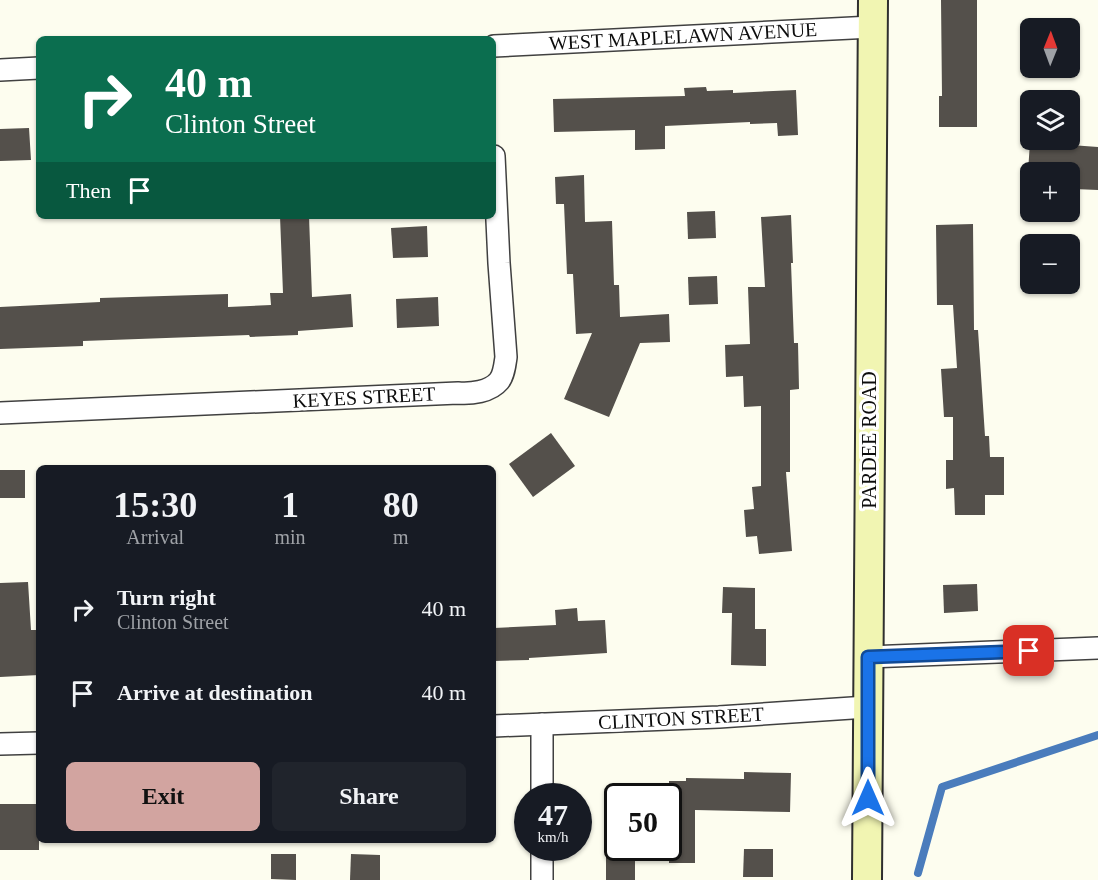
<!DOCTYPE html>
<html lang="en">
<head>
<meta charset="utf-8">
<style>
  body { margin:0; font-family:Georgia,serif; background:#20242c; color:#f1f3f6; height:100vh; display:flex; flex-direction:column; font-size:22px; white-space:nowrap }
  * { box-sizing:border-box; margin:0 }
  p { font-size:20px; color:#9ea1a6 }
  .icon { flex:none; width:33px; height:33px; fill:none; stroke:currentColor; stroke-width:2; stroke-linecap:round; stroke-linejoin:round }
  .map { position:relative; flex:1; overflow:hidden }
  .details { position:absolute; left:36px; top:465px; width:460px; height:378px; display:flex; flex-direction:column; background:#171b24; border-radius:9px; box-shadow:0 2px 4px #0004 }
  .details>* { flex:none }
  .guide { position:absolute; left:36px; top:36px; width:460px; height:183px; border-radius:9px; box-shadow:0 2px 4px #0004; background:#0b6e4f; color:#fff; overflow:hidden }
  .needle { width:39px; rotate:1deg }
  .buttons { position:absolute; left:1020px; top:18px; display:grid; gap:12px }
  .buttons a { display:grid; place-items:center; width:60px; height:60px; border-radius:9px; background:#171b24; box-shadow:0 2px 4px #0004; font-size:30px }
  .speed { position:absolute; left:514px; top:783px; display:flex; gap:12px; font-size:30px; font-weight:700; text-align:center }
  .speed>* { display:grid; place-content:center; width:78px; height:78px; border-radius:50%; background:#171b24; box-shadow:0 2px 4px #0004; line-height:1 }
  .speed small { font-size:15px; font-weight:400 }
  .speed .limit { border:3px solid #111; border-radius:9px; background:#fff; color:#111 }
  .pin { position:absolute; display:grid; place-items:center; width:51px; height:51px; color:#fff; margin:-26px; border-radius:12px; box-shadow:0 3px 9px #0006 }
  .me { position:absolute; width:66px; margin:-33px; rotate:0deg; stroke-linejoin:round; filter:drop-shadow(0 0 4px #0008) }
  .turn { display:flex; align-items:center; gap:21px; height:126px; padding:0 30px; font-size:27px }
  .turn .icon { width:78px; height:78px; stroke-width:2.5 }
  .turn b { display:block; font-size:42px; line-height:51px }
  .then { display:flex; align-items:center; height:57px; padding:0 30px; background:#0003; gap:12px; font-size:22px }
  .eta { display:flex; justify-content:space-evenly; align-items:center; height:102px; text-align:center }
  .eta b { font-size:36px; font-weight:800; line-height:42px }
  .primary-button { display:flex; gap:12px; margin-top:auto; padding:12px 30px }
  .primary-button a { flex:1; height:69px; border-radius:9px; background:#d2a4a0; color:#111; font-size:24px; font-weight:800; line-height:69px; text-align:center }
  .primary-button a+a { background:#20242c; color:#f1f3f6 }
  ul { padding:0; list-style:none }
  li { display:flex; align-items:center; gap:18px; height:84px; padding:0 30px }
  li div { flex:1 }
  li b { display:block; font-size:22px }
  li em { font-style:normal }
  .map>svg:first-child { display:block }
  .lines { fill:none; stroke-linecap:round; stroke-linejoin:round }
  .stream { stroke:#4a7cbc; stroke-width:8 }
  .building { fill:#54504b }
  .street-casing { stroke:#404040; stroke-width:24 }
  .secondary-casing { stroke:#2f2f2f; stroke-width:32 }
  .street { stroke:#fff; stroke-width:21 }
  .secondary { stroke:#f1f5b2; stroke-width:28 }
  .route-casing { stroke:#114b97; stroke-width:15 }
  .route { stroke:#1a73e8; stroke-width:10 }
  .labels { text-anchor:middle; stroke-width:6; stroke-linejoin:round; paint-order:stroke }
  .street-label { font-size:20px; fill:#0d0d0d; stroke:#fff }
</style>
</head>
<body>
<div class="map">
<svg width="1098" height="880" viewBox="0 0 1098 880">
  <rect width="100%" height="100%" fill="#fdfdef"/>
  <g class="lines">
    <path class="stream" d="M918,873l24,-86 156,-52"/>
  </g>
  <g class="building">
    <path d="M941,0h36v127h-38v-31h3z"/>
    <path d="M706,87l1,4 26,-1v3l63,-3 2,45 -20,1 -1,-13 -27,1v-2l-85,4v23l-30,1v-20l-81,2 -1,-33 132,-3 -1,-8z"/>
    <path d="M29,128l2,32 -31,1v-32z"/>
    <path d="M1030,142l68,5v43l-24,-1 1,-17h-47z"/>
    <path d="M584,175l1,47 27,-1 2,64h5l1,32 49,-3 1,28 -30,1 -31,74 -45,-18 28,-66 -16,1 -3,-60h-6l-3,-70h-8l-1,-27z"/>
    <path d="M715,211l1,27 -28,1 -1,-27z"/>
    <path d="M791,215l2,48h-2l3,80h4l1,46 -9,1v82h-4l6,79 -33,3 -2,-18 -11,1 -2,-27 10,-1 -2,-22 9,-1v-80l-17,1 -1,-31 -17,1 -1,-32 25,-1 -2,-57h17l-4,-70z"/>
    <path d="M280,216h29l3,81 39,-3 2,33 -55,4v4l-48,2 -1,-2 -166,6v5l-83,3v-42l100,-5v-4l128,-4v13l43,-2 -1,-12h13z"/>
    <path d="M973,224l1,106h4l7,106h4l1,21h14v38h-19v20h-30l-1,-27 -8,1v-29h7v-43h-9l-3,-48 16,-1 -4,-63h-16l-1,-80z"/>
    <path d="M427,226l1,31 -35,1 -2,-30z"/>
    <path d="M717,276l1,28 -29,1 -1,-28z"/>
    <path d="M438,297l1,29 -42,2 -1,-29z"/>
    <path d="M551,433l24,33 -42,31 -24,-33z"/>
    <rect x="0" y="470" width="25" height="28"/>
    <path d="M28,582l3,48h8v45l-39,2v-94z"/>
    <path d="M977,584l1,27 -34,2 -1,-28z"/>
    <path d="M723,587l32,1v41h11v37l-35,-1 1,-52h-10z"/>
    <path d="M577,608l1,13 27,-1 2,33 -78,5v2l-35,1v-33l62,-3 -1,-15z"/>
    <path d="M744,772l47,1 -1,39 -95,-2v53h-26v-82h17v-3l58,1z"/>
    <rect x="0" y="804" width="39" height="46"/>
    <path d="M744,849h29v28h-30z"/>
    <rect x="606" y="850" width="29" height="30"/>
    <path d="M271,854h25v26l-25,-1z"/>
    <path d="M351,854l29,1v25h-30z"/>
  </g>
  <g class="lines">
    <g class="street-casing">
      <g id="street">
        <path d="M494,46l378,-19"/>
        <path d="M0,70l39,-2"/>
        <path d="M0,413l458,-20c13,1 32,-1 41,-12 5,-6 6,-17 7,-24l-7,-94 -5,-107"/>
        <path d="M868,657l230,-9"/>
        <path d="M542,724v72"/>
        <path d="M494,726l225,-9 148,-10"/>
        <path d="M0,744l39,-1"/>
        <path d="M542,848v32"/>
      </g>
    </g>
    <g class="secondary-casing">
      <path id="secondary" d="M867,880l6,-880"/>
    </g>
    <use href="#street" class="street"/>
    <use href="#secondary" class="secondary"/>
  </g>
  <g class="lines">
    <g class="route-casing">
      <path id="route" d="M868,798v-141l161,-6"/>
    </g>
    <use href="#route" class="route"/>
  </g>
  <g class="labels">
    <g class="street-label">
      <text transform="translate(683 36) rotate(-3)" y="7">WEST MAPLELAWN AVENUE</text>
      <text transform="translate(364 397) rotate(-3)" y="7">KEYES STREET</text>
      <text transform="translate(869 440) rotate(-90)" y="7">PARDEE ROAD</text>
      <text transform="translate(681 718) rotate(-3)" y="7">CLINTON STREET</text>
    </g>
  </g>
</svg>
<div class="buttons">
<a><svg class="needle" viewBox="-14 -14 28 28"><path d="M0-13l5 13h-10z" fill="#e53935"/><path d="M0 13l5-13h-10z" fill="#9ea1a6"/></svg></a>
<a><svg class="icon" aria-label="layers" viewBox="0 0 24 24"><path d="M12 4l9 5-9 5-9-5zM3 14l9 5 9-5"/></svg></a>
<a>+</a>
<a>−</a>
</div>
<div class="speed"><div>47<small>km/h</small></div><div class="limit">50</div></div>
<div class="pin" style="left:1029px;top:651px;background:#d93025"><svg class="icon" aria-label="arrive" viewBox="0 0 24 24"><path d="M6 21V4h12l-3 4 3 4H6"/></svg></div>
<svg class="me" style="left:868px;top:798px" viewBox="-20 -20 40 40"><path d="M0-17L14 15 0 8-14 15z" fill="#1a73e8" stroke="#fff" stroke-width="4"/></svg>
<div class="guide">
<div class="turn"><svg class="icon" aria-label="right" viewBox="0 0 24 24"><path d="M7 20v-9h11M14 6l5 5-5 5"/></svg><div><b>40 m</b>Clinton Street</div></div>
<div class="then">Then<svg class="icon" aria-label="arrive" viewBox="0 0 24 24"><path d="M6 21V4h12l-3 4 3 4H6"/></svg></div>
</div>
<section class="details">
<div class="eta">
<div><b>15:30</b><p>Arrival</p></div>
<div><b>1</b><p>min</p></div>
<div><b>80</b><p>m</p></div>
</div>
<ul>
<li><svg class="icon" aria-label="right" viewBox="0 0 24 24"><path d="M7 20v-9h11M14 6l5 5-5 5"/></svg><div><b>Turn right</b><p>Clinton Street</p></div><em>40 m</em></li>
<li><svg class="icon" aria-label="arrive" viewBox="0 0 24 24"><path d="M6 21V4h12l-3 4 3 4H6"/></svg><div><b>Arrive at destination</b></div><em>40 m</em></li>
</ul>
<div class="primary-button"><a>Exit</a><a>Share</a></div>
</section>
</div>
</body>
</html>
